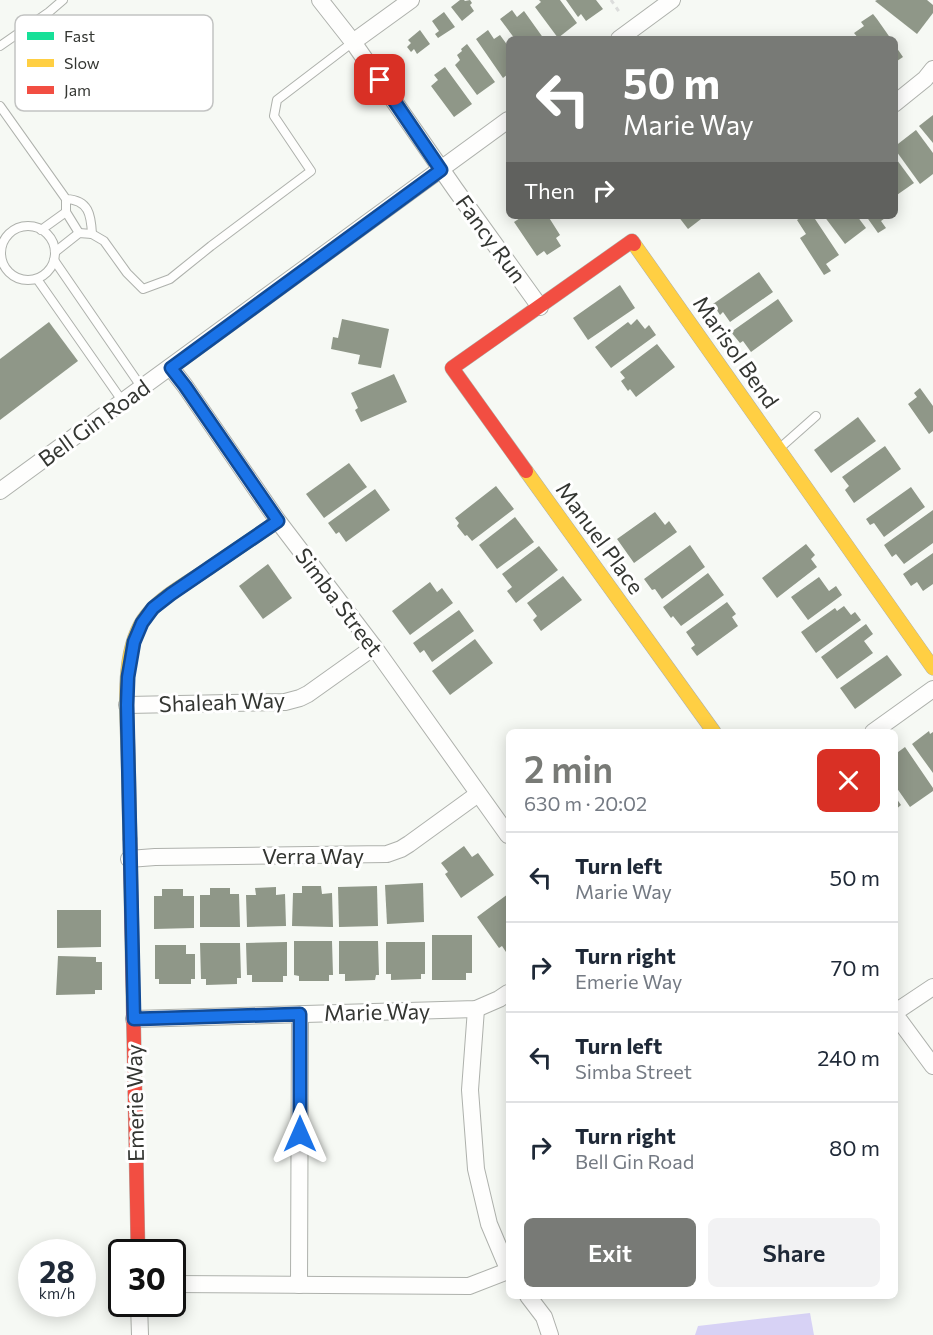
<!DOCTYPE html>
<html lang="en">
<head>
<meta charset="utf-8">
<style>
  body { margin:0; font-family:Commissioner,sans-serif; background:#f2f2f3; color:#1f2937; height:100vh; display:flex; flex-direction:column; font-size:22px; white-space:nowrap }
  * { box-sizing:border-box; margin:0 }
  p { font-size:20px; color:#747a83 }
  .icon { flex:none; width:33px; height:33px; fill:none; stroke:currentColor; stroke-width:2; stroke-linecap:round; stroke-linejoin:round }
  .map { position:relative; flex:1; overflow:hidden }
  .sheet { position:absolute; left:506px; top:729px; width:392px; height:570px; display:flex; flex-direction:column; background:#fff; border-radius:9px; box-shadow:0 3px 15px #0003 }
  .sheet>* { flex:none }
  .hud { position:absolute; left:506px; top:36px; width:392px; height:183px; border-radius:9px; box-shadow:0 3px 15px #0003; background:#787a76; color:#fff; overflow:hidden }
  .speed { position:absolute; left:18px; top:1239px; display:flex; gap:12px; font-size:30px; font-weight:700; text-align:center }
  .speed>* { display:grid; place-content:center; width:78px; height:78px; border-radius:50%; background:#fff; box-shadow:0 3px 15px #0003; line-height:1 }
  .speed small { font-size:15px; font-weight:400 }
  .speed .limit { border:3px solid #111; border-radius:9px; background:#fff; color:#111 }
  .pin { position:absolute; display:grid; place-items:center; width:51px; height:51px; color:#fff; margin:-26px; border-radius:12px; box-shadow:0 3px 9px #0006 }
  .me { position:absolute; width:66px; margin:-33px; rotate:0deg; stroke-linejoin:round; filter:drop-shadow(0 0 4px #0008) }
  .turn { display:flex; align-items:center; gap:21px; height:126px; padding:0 18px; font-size:27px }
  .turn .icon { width:78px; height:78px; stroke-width:2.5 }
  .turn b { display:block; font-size:42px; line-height:51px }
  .then { display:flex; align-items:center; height:57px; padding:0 18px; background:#0003; gap:12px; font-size:22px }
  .round { display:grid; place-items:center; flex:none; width:63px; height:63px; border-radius:9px; background:#f2f2f3 }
  .overview { display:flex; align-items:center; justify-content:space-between; height:102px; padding:0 18px }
  h1 { font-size:36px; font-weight:600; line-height:45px; color:#787a76 }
  .cta { display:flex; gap:12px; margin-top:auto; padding:12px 18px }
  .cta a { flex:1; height:69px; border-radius:9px; background:#787a76; color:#fff; font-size:24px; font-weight:600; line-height:69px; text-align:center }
  .cta a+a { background:#f2f2f3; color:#1f2937 }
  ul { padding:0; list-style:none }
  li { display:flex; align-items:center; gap:18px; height:90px; padding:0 18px; border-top:2px solid #e0e1e3 }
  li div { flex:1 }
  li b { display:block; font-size:22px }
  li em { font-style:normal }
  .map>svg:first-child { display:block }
  .water { fill:#d7d2f5 }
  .building { fill:#8f9788 }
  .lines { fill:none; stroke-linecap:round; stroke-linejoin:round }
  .lane-casing { stroke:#aeb1ac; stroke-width:10 }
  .street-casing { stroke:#aeb1ac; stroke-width:18 }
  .fast-casing { stroke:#aeb1ac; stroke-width:15 }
  .slow-casing { stroke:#aeb1ac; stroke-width:15 }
  .jam-casing { stroke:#aeb1ac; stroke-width:15 }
  .path { stroke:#dcdddc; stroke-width:3; stroke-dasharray:4.5 4.5; stroke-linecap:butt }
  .lane { stroke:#fefefd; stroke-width:8 }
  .street { stroke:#fefefd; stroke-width:16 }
  .fast { stroke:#16e098; stroke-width:14 }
  .slow { stroke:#ffcf43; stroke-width:14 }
  .jam { stroke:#f24e42; stroke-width:14 }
  .route-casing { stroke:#114b97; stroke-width:15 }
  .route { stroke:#1a73e8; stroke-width:10 }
  .labels { text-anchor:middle; stroke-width:6; stroke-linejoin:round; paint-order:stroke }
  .street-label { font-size:22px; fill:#343632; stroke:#fff }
  .key { fill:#fff; stroke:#c2c3c2; stroke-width:1.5 }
  .key-label { font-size:16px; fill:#343632 }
</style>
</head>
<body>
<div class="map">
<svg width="933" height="1335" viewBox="0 0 933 1335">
  <rect width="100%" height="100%" fill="#f6f9f4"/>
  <path class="water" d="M810,1313l4,22h-119l3,-9z"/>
  <g class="building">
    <path d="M460,0h4l1,1 5,-1 2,3 -2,2 4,6 -12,10 -11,-14z"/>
    <path d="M539,0h21l17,23 -19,15 -23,-31 6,-5z"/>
    <path d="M566,0h30l7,9 -17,12 -5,-7 -3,3z"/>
    <path d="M877,0h50l6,5v8l-16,21 -42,-33z"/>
    <path d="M512,10l5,7 7,-6 20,28h-29l-15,-20z"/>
    <path d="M444,12l11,15 -17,11 -3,-4 4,-3 -7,-10z"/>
    <path d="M873,14l4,5 14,20h-32l-5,-6 10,-7 -3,-4z"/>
    <path d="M420,30l10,14 -13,10 -3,-5 -3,3 -4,-5 4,-4 -3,-3z"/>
    <path d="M488,30l6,9 6,-4 8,11v28l-5,4 -27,-39z"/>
    <path d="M467,44l28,38 -18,13 -22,-30 5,-5 -3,-5 5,-4 -1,-2z"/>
    <path d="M894,44l9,13 -9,6z"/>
    <path d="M445,67l27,37 -18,13 -23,-31 7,-6 -4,-5z"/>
    <path d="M933,115v28l-14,-17z"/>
    <path d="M916,130l17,23v21l-13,10 -26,-36v-1z"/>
    <path d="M894,156l20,27 -20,14z"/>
    <path d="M523,216h25l12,19 -4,3 5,8 -14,9 -3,-4 -7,5 -23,-34z"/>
    <path d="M678,216h27l-17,13z"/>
    <path d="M803,216h10l26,39 -13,9 5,7 -7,4 -24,-37 6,-4 -9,-14z"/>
    <path d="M824,216h33l9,12 -21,16z"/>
    <path d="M866,216h22l-7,5 5,7 -8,5z"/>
    <path d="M759,272l14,20 -43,30 -7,-10 -3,3 -7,-11z"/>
    <path d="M620,285l15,23 -47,32 -15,-22z"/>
    <path d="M778,299l15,22 -42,31 -8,-11 -3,2 -9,-11z"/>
    <path d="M342,319l47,10 -8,39 -23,-4 2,-9 -29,-6 2,-12 5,1z"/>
    <path d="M637,319l8,10 4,-4 7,10 -45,33 -16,-21 33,-25 3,3z"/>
    <path d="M49,322l29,39 -78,59v-61z"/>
    <path d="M657,344l18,23 -39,30 -6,-8 -2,2 -7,-10 4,-3 -5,-6z"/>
    <path d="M394,374l13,28 -46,20 -6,-12 3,-2 -7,-15z"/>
    <path d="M920,388l13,18v25l-4,3 -21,-30 9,-7 -3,-4z"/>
    <path d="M858,417l18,24 -45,32 -17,-23z"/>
    <path d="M885,446l16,23 -47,34 -9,-13 4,-4 -7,-9z"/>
    <path d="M349,463l18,24 -43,31 -18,-24z"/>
    <path d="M496,486l18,23 -42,32 -5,-6 -2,1 -8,-10 2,-3 -4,-5z"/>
    <path d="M911,487l14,20 -41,30 -10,-14 -4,2 -4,-6z"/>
    <path d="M375,489l15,21 -44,32 -7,-10 -3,2 -8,-11z"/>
    <path d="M933,510v33l-29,21 -8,-10 -4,3 -8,-12z"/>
    <path d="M655,512l10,13 4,-4 8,11 -43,31 -17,-24z"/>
    <path d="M515,517l19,25 -37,27 -18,-24z"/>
    <path d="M806,544l9,11 -4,4 6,8 -40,31 -15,-20z"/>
    <path d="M690,545l15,22 -43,32 -7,-10 -3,1 -8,-11z"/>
    <path d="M539,546l19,24 -42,33 -9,-12 5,-4 -10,-13z"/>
    <path d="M933,553v31l-10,7 -6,-9 -6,4 -8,-12z"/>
    <path d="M268,564l24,34 -29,21 -24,-33z"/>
    <path d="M708,573l16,22 -43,31 -8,-10 -2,2 -8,-11z"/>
    <path d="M563,576l19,24 -41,31 -8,-11 4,-4 -10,-13z"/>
    <path d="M819,577l10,14 7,-5 6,9 -34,25 -17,-23z"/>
    <path d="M430,582l7,10 5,-4 11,15 -43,32 -18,-24z"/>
    <path d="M727,602l9,12 -4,3 6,9 -41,30 -6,-8 4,-3 -9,-13z"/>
    <path d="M844,606l7,9 4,-3 6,8 -45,33 -15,-21 34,-24 2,3z"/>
    <path d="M459,610l15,21 -42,31 -8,-12 -4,3 -7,-10z"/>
    <path d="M866,624l7,10 -9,7 9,12 -36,26 -16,-22z"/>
    <path d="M475,639l18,24 -43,32 -18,-24z"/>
    <path d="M887,655l15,20 -47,34 -15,-21z"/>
    <path d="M929,731l1,3 3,-2v41l-21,-29z"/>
    <path d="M905,747l28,41v3l-23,16 -16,-23v-21l1,-1 -1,-7z"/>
    <path d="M894,795l7,10 -7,6z"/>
    <path d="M464,846l8,11 6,-4 16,22 -33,23 -16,-24 3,-2 -7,-9z"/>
    <path d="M423,883l1,39 -37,2 -2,-39z"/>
    <path d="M302,886h19l1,8 10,-1 1,34 -41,-1 1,-33h9z"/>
    <path d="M377,886l1,40 -39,1 -1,-40z"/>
    <path d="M276,887v8l9,-1 1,32 -39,1 -1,-32h10l-1,-7z"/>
    <path d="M210,888h20v6h9l1,33h-40v-32h10z"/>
    <path d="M162,889h21v7h11v32l-40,1v-33h8z"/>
    <path d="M508,894v56l-2,2 -4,-6 -3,2 -22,-31z"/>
    <path d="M57,910h44v37l-44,1z"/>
    <path d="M432,935h40v38h-6v7h-34z"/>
    <path d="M294,941h38l1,34h-4v6h-30v-5l-5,-1z"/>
    <path d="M339,941h39l1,34h-3l-1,5 -30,1v-7h-6z"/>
    <path d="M287,942v34h-4v6h-31v-7h-5l-1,-32z"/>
    <path d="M386,942h39v32h-4v5l-30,1v-6h-5z"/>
    <path d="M200,943h40l1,35h-4v6l-31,1v-6h-5z"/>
    <path d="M155,945h31v9h9v25h-4v5h-32v-5h-4z"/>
    <path d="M58,956l38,1v5h6v28h-7v4l-39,1z"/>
  </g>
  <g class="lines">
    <g class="lane-casing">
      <g id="lane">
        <path d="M0,46l49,-34 14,-12"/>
        <path d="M0,106l66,93c23,1 25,16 26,35"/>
        <path d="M66,212l13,21"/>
        <circle cx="28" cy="253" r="27"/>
        <path d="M41,230l25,-18v-13"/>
        <path d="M55,252l24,-19 13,1 12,7 23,32 16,16 27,-10 41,-33 100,-75 -37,-55 3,-16 76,-58"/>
        <path d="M54,260l88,128"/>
        <path d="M37,279l86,123"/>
        <path d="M781,447l35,-31"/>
      </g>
    </g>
    <g class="street-casing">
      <g id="street">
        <path d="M320,0l33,42 102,147 85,118"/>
        <path d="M619,39l53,-39"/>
        <path d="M353,42l58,-42"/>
        <path d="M894,104l31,-25 8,-10"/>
        <path d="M171,368l14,18 93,135 96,126 134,188"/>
        <path d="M0,491l508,-371"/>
        <path d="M127,705l158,-3 15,-4 8,-4 66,-47"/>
        <path d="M873,732l60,-43"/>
        <path d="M129,859l26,-2 232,-3 14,-5 8,-5 69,-50"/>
        <path d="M933,987l-39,26 39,53"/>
        <path d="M476,1009l-6,81 6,79 13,55 19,45"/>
        <path d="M134,1019l342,-10 23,-10 9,-6"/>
        <path d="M172,1284l297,2 39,-15"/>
        <path d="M299,1285l1,-271"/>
        <path d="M528,1296l16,21 6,18"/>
        <path d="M139,1304l1,31"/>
      </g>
    </g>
    <g class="fast-casing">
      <path id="fast" d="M209,568l69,-47"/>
    </g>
    <g class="slow-casing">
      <g id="slow">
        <path d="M634,244l299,424"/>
        <path d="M526,471l188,261"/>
        <path d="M130,839c-1,-29 -1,-58 -2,-87 -1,-40 -8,-104 19,-137 16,-20 41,-32 62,-47"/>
      </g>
    </g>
    <g class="jam-casing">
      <g id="jam">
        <path d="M526,471l-74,-103 180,-127 2,3"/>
        <path d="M130,839l8,413"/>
      </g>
    </g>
    <path class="path" d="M611,0l9,13"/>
    <use href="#lane" class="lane"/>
    <use href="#street" class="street"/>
    <use href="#fast" class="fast"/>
    <use href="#slow" class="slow"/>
    <use href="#jam" class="jam"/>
  </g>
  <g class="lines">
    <g class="route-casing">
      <path id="route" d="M300,1134v-120l-166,5 -7,-314 1,-28 6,-35 8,-19 11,-15 18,-14 107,-73 -93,-135 -14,-18 270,-198 -61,-90"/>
    </g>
    <use href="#route" class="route"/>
  </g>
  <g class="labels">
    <g class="street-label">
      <text transform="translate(491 239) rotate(54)" y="8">Fancy Run</text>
      <text transform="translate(736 352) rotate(55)" y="8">Marisol Bend</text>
      <text transform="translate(94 423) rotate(-36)" y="8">Bell Gin Road</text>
      <text transform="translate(600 538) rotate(54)" y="8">Manuel Place</text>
      <text transform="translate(339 602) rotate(53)" y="8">Simba Street</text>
      <text transform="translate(222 702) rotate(-2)" y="8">Shaleah Way</text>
      <text x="313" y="864">Verra Way</text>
      <text transform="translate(377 1012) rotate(-1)" y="8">Marie Way</text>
      <text transform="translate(135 1103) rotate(-91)" y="8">Emerie Way</text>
    </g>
  </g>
  <rect x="15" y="15" width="198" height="96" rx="9" class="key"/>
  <rect x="27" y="32" width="27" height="8" fill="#16e098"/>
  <rect x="27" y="59" width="27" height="8" fill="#ffcf43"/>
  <rect x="27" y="86" width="27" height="8" fill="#f24e42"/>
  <g class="key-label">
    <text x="64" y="42">Fast</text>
    <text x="64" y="69">Slow</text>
    <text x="64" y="96">Jam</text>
  </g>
</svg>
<div class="speed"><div>28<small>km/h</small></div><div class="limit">30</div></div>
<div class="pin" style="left:380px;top:80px;background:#d93025"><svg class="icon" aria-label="arrive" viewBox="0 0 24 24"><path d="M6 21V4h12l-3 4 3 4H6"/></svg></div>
<svg class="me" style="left:300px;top:1134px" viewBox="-20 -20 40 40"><path d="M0-17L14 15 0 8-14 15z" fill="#1a73e8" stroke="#fff" stroke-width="4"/></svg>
<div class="hud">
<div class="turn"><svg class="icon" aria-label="left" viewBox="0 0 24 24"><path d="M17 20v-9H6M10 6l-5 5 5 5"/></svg><div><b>50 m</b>Marie Way</div></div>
<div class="then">Then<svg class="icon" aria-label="right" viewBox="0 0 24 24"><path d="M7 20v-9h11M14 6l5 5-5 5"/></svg></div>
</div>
<section class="sheet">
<div class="overview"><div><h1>2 min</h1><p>630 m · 20:02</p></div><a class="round" style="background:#d93025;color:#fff"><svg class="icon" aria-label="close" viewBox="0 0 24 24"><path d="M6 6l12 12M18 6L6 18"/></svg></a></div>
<ul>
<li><svg class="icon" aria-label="left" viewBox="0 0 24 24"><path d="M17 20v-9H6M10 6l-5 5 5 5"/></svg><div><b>Turn left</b><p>Marie Way</p></div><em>50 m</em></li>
<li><svg class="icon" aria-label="right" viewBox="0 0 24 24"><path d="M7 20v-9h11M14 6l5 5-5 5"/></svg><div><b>Turn right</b><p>Emerie Way</p></div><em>70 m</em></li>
<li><svg class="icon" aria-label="left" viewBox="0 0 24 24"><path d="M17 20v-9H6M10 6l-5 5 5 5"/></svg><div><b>Turn left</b><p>Simba Street</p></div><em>240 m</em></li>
<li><svg class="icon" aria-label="right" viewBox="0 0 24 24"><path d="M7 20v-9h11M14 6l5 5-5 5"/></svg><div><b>Turn right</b><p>Bell Gin Road</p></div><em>80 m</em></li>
</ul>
<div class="cta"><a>Exit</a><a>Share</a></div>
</section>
</div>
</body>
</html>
